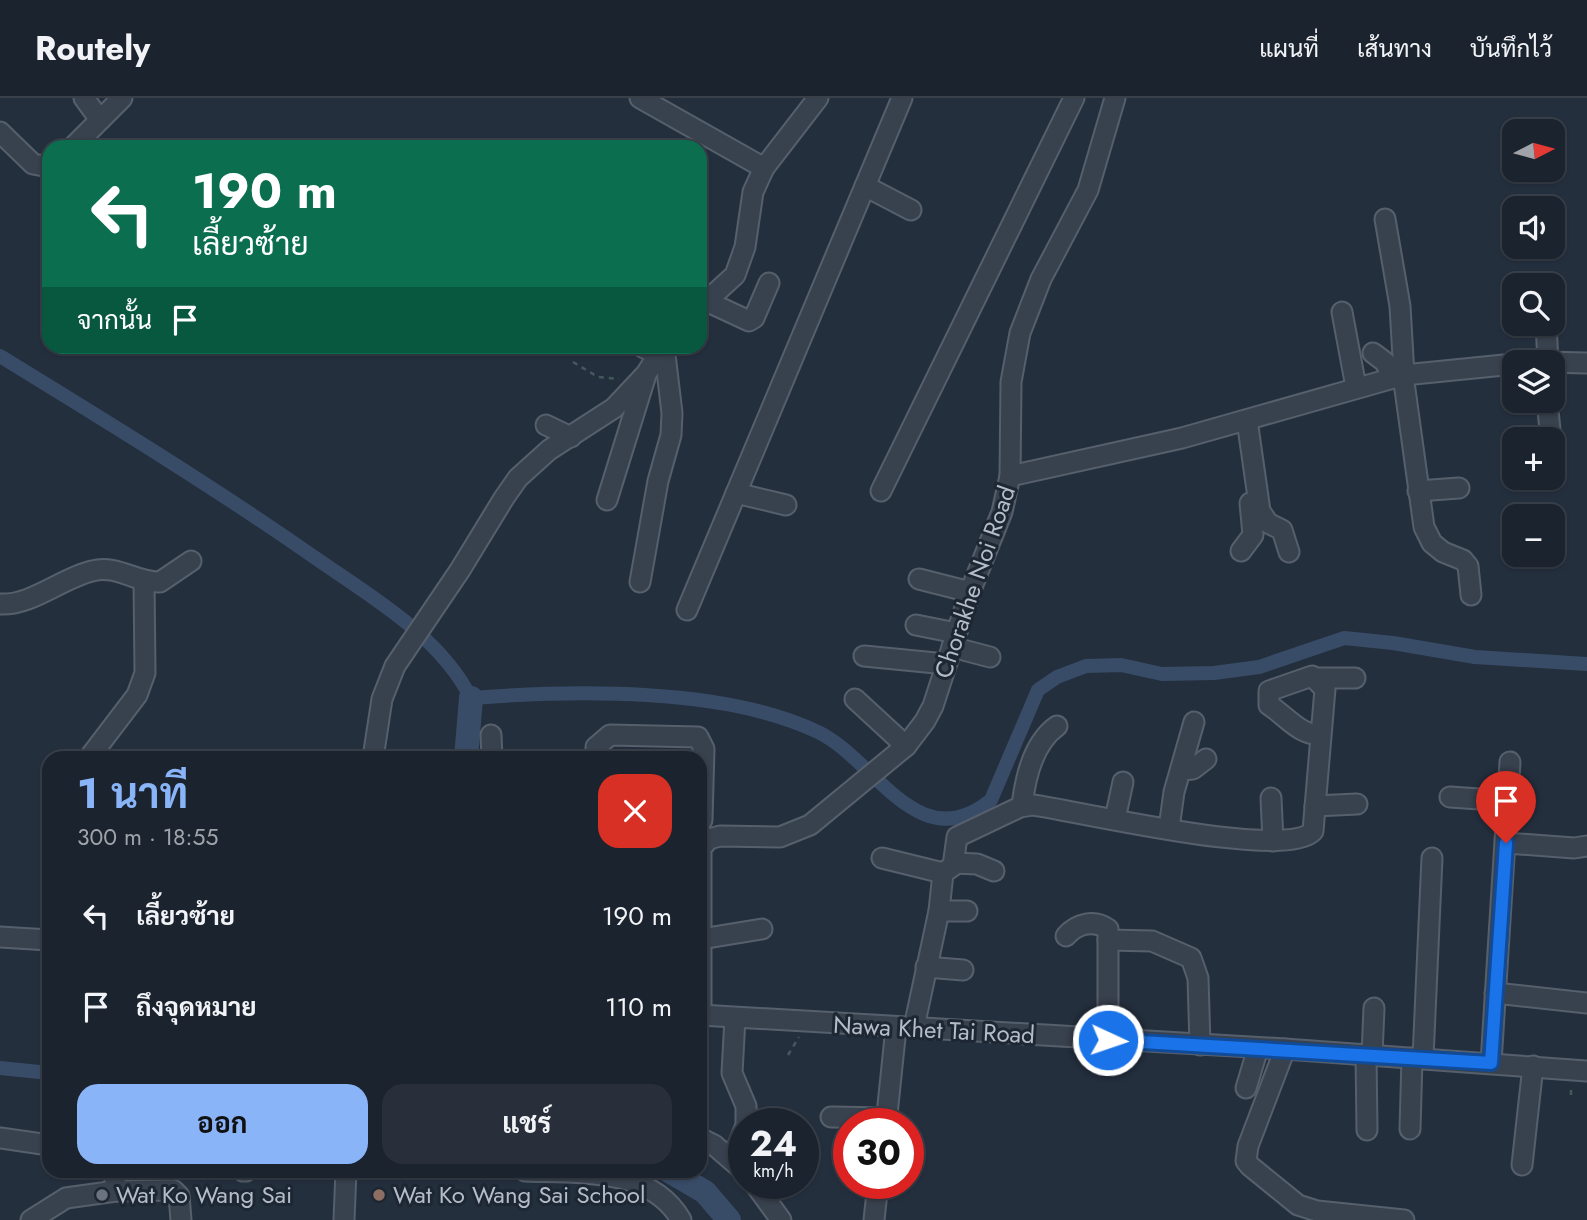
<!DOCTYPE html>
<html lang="th">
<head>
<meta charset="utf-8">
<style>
  body { margin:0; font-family:Jost,Sarabun,sans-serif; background:#282f3a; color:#f1f3f6; height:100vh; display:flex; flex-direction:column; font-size:26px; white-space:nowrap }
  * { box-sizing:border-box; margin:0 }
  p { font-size:23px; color:#a0a4aa }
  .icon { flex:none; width:38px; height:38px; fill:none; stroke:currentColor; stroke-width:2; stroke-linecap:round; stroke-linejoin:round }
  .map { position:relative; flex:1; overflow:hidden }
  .panel { position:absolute; left:42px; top:653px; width:665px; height:427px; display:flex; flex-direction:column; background:#1b232e; border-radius:21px; box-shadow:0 2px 5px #0004,0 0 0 2px #39404a }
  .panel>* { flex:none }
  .hud { position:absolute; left:42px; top:42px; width:665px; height:214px; border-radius:21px; box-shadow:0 2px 5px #0004,0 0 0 2px #39404a; background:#0b6e4f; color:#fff; overflow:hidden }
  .needle { width:46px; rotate:84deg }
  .controls { position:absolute; left:1502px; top:21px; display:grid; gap:14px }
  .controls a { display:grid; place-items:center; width:63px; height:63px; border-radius:14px; background:#1b232e; box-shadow:0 2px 5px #0004,0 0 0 2px #39404a; font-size:35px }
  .speed { position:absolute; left:728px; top:1010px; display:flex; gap:14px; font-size:35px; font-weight:700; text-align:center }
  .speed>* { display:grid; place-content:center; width:91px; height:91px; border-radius:50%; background:#1b232e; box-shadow:0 2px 5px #0004,0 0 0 2px #39404a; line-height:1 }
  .speed small { font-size:18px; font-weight:400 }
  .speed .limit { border:10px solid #d22; background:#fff; color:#111 }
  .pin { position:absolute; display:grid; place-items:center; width:60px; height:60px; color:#fff; margin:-72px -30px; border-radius:50% 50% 50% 0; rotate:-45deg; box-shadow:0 0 7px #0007 }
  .pin .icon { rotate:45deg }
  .me { position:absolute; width:77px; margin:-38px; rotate:93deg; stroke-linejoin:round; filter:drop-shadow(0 0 5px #0008) }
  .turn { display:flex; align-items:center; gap:24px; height:147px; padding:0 35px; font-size:32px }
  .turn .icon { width:91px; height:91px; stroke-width:2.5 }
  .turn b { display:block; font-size:49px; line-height:60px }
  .then { display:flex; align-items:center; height:66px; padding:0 35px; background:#0003; gap:14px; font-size:26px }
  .round { display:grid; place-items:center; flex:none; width:74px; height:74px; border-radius:21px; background:#282f3a }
  .headline { display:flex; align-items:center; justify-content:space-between; height:119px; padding:0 35px }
  h1 { font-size:42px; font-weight:700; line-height:52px; color:#8ab4f8 }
  .primary-button { display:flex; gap:14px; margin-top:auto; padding:14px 35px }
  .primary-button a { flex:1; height:80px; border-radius:21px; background:#8ab4f8; color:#111; font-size:28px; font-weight:700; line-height:80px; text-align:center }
  .primary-button a+a { background:#282f3a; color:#f1f3f6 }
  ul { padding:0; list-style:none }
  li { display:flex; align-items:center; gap:21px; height:91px; padding:0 35px }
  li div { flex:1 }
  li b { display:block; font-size:26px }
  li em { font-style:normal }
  header { display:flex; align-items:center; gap:42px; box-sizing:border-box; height:98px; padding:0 35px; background:#1b232e; border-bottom:2px solid #39404a }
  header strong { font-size:33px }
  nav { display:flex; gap:38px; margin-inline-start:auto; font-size:24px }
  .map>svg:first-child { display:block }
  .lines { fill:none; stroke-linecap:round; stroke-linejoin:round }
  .canal { stroke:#394c67; stroke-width:14 }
  .river { stroke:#394c67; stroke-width:24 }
  .minor-casing { stroke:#565f6c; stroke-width:23 }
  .path { stroke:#44595c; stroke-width:2.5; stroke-dasharray:5 5; stroke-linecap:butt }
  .minor { stroke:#38414e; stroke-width:19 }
  .route-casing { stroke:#114b97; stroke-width:18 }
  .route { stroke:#1a73e8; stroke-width:12 }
  .worship-dot { fill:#6b7280; stroke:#1d2633; stroke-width:2.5 }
  .education-dot { fill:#8d6e63; stroke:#1d2633; stroke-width:2.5 }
  .labels { text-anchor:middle; stroke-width:6; stroke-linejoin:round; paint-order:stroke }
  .street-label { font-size:24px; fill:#b4bcc9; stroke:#1d2633 }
  .poi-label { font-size:24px; fill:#b4bcc9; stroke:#1d2633; text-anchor:start }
</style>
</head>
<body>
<header>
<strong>Routely</strong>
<nav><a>แผนที่</a><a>เส้นทาง</a><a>บันทึกไว้</a></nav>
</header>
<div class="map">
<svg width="1587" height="1122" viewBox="0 0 1587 1122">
  <rect width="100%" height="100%" fill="#242f3e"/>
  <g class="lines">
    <g class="canal">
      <path d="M0,258c106,65 212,130 314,201 56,39 125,78 157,141 102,-8 254,-11 347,34 57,27 100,128 173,68l47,-110 19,-13 29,-11 35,-1 41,9 52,-1 45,-6 85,-29 49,5 82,14 112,7"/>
      <path d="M0,970l49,5"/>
    </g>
    <g class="river">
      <path d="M466,660l5,-60"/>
      <path d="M669,1073l36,21 24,28"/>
    </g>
    <g class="minor-casing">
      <g id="minor">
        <path d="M84,0l16,22"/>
        <path d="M640,0l124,70"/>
        <path d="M0,34l33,32 16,3"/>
        <path d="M73,49l49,-49"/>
        <path d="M865,88l46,24"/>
        <path d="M1385,121l15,87 4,69"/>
        <path d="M1543,185v2"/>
        <path d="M706,203l43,20 5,-3 15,-35"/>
        <path d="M700,209l35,-32 10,-28 8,-55 11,-24 54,-70"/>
        <path d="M1342,214l14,75"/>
        <path d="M1546,226l2,38"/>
        <path d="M641,248l17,9"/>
        <path d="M1373,255l12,9 8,16"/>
        <path d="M1542,264l45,1"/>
        <path d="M1403,277l21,152 8,16 11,9 20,8 5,6 3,29"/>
        <path d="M1547,303l4,38"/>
        <path d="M1247,322l13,91 8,12 14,7 7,22"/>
        <path d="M546,327l25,12"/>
        <path d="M1010,378l172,-38 222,-63 110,-11"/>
        <path d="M881,393l193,-393"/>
        <path d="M1418,393l41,-3"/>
        <path d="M736,395l50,12"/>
        <path d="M607,402l38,-122"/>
        <path d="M1241,453l12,-16 -3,-32"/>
        <path d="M919,481l51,13"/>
        <path d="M640,484l18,-101 13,-46 1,-22 -8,-67"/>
        <path d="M0,506c31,2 62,-26 92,-33 25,-7 44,12 68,11l31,-21"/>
        <path d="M687,512l215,-512"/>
        <path d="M916,527l40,8"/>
        <path d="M952,549l38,10"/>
        <path d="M864,558l82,8"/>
        <path d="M1316,580h39"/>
        <path d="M855,601l51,47"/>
        <path d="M491,637l1,23"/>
        <path d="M89,660l48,-63 8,-22 -1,-93"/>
        <path d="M373,660l9,-59 13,-33 65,-96 44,-72 14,-20 31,-28 65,-42 32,-34 18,-28"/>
        <path d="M596,660v-11l14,-12 88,2 6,12 -2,71"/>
        <path d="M1181,672l12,-1 13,-10"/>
        <path d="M1450,699l58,4"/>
        <path d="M1271,700l2,43"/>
        <path d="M1022,708c3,-27 11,-63 35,-80"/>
        <path d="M1315,708l42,-2"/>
        <path d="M1115,721l8,-37"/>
        <path d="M1169,730l5,-36 20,-70"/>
        <path d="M1506,745l68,5 13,-2"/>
        <path d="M882,760l61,15"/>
        <path d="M954,765l23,1 17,7"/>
        <path d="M939,813h28"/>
        <path d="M1066,838c10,-12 28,-17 42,-7v111"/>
        <path d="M0,839l49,3"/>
        <path d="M701,841l61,-10"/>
        <path d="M1108,842l44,1 39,17 7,20 2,67"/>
        <path d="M926,869l37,3"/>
        <path d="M1495,895l92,10"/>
        <path d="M700,917l585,34 302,22"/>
        <path d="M701,917v-167l8,-9 11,-3 60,1 30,-12 96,-79 19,-25 8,-15 37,-114 32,-80 8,-36 1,-94 9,-49 21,-54 47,-89 27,-92"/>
        <path d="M735,920l-3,55 14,33v18"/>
        <path d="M914,929l25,-116 4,-38 10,-7 4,-29 63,-30 13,-2c45,6 254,56 280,26l12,-142 -13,-13 -43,15v14c16,10 32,32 52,29"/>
        <path d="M1285,951l-37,97 -2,15 4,5 48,39 19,6 87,9"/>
        <path d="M1366,957l1,75"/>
        <path d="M1372,957l2,-47"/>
        <path d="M1423,960l9,-200"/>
        <path d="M1491,965l19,-301"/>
        <path d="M1246,990l12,-40"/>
        <path d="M831,1019l55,1"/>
        <path d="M886,1026l10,-96"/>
        <path d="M1410,1031l2,-71"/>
        <path d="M0,1040l49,7"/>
        <path d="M700,1040l14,7 30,26"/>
        <path d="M732,1062l12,-30"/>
        <path d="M1522,1067l11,-99"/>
        <path d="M114,1073l2,20 57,-1 6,6 2,24"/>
        <path d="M243,1073h3"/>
        <path d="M525,1073c53,2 126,-4 156,49"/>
        <path d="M754,1085l27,37"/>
        <path d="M31,1122l35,-22 50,-7"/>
        <path d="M344,1122l2,-49"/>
        <path d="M874,1122l4,-37"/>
      </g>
    </g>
    <g class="path">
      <path d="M573,264l25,15 21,2"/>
      <path d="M788,957l11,-18"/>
      <path d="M1571,997v-8"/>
      <path d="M541,1101l1,-14"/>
    </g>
    <use href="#minor" class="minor"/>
  </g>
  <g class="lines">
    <g class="route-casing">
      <path id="route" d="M1108,942l383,23 15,-220"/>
    </g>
    <use href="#route" class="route"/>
  </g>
  <circle class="worship-dot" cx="102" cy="1097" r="7"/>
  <circle class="education-dot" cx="379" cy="1097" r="7"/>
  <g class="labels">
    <g class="street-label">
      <text transform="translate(975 484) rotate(-71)" y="8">Chorakhe Noi Road</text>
      <text transform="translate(934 932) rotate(3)" y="8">Nawa Khet Tai Road</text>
    </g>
    <g class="poi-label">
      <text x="116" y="1105">Wat Ko Wang Sai</text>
      <text x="393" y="1105">Wat Ko Wang Sai School</text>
    </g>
  </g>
</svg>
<div class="controls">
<a><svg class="needle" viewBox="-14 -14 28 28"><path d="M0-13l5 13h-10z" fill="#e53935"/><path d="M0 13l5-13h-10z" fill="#a0a4aa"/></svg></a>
<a><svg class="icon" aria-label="sound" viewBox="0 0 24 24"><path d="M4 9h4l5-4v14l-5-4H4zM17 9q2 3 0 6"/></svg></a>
<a><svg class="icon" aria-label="search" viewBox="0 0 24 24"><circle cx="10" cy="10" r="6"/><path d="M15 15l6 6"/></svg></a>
<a><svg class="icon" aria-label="layers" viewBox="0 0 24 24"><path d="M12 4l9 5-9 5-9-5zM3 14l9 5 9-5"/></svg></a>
<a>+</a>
<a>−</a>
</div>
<div class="speed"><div>24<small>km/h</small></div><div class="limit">30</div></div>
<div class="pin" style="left:1506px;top:745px;background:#d93025"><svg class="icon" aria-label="arrive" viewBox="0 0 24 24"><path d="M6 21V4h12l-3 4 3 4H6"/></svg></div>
<svg class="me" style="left:1108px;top:942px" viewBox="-20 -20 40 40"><circle r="17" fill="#1a73e8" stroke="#fff" stroke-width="3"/><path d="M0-11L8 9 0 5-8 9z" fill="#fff"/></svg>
<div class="hud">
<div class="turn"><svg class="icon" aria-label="left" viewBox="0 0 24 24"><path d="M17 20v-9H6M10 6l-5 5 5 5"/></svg><div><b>190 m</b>เลี้ยวซ้าย</div></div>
<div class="then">จากนั้น<svg class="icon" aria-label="arrive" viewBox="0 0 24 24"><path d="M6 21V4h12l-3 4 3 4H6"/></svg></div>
</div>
<section class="panel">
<div class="headline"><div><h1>1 นาที</h1><p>300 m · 18:55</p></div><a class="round" style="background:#d93025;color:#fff"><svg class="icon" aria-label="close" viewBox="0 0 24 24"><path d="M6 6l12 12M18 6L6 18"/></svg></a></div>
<ul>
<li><svg class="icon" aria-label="left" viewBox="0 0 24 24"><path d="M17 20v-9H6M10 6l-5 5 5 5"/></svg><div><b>เลี้ยวซ้าย</b></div><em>190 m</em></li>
<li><svg class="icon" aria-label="arrive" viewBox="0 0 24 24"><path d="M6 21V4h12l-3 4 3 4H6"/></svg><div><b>ถึงจุดหมาย</b></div><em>110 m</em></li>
</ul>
<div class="primary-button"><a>ออก</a><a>แชร์</a></div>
</section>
</div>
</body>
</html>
